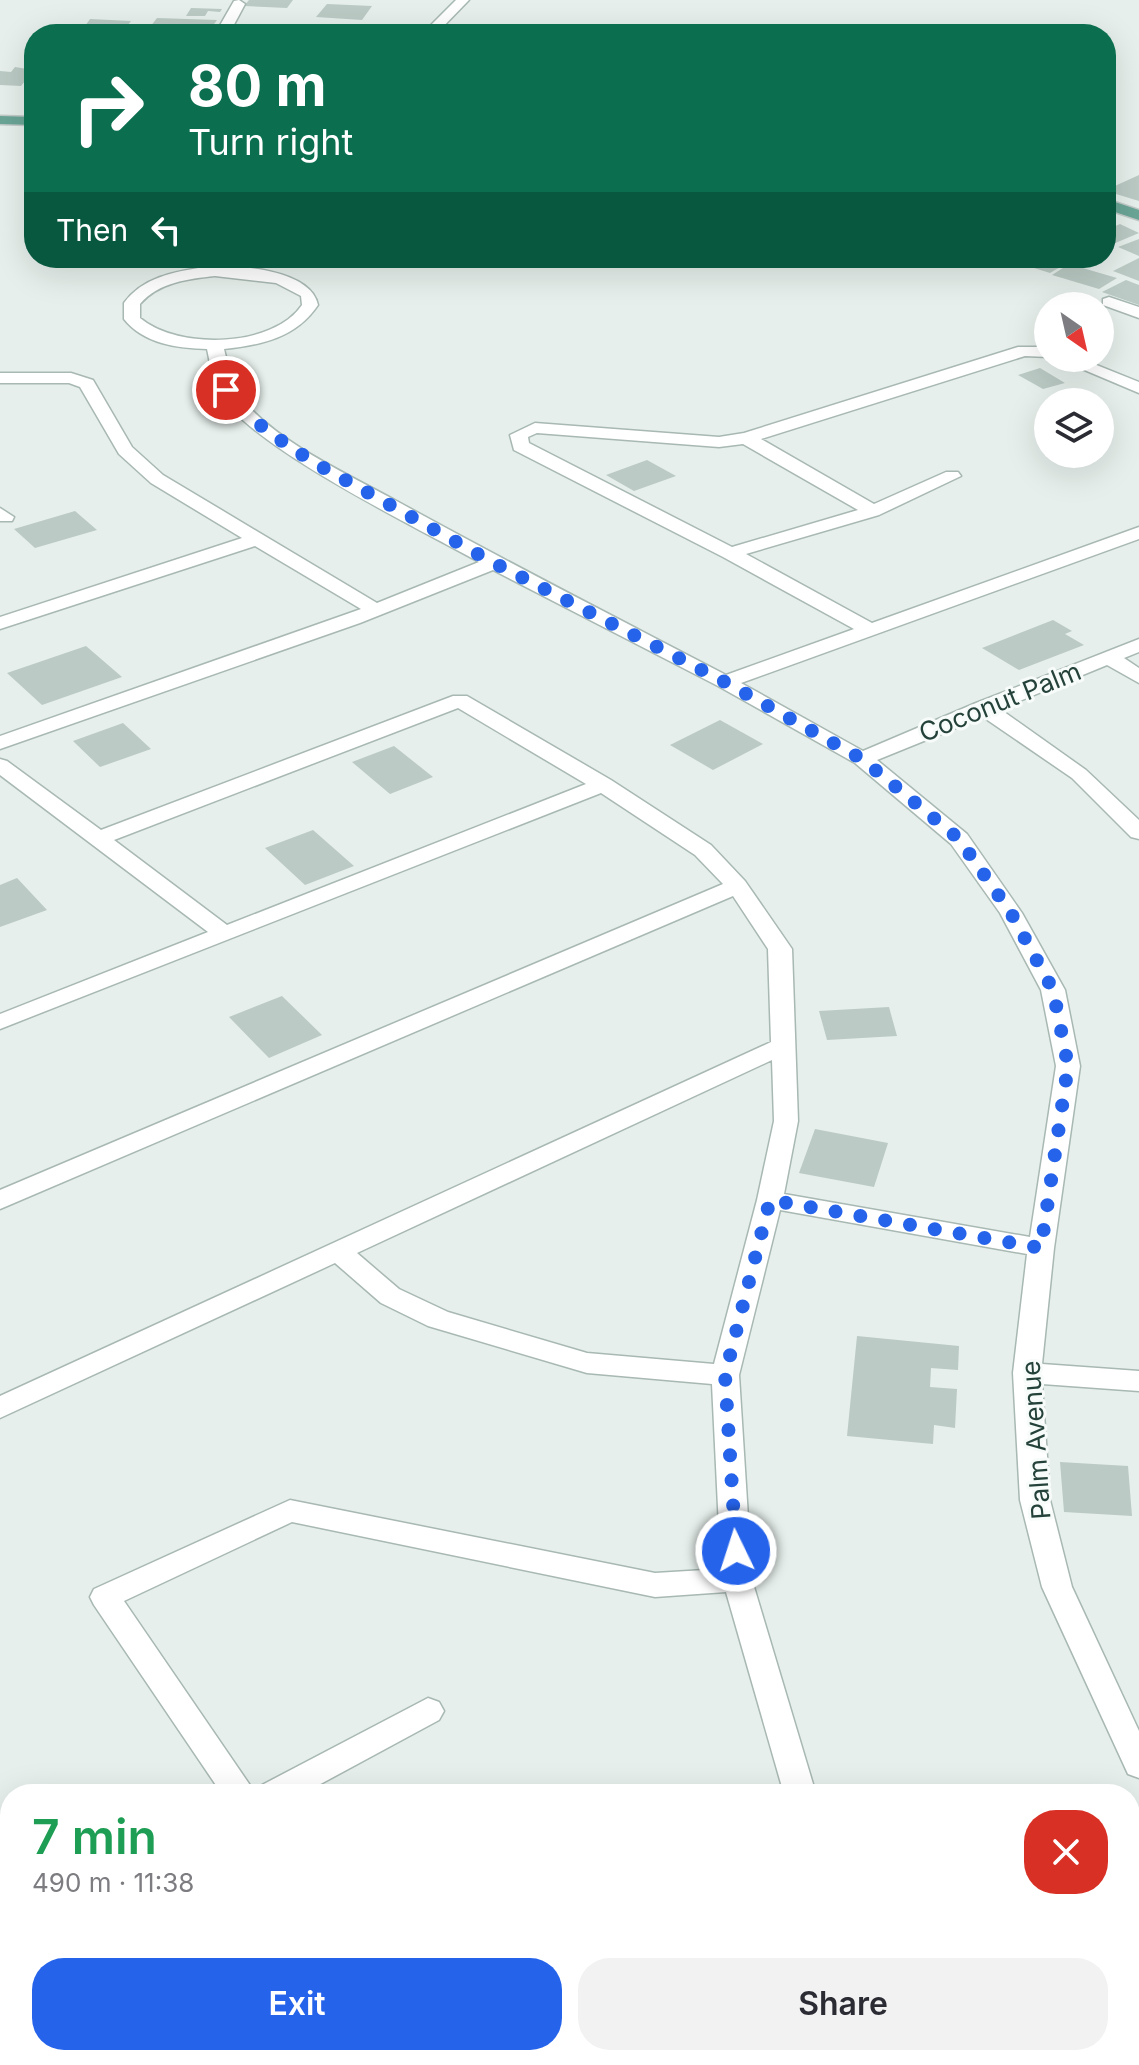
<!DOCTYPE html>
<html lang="en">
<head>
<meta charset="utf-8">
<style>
  body { margin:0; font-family:Inter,sans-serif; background:#f2f2f3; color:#2b2b33; height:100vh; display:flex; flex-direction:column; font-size:30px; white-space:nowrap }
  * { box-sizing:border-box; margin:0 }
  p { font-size:26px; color:#7c7c81 }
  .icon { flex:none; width:44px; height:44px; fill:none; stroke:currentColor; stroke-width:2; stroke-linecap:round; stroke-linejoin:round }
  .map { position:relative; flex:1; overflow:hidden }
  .panel { position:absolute; left:0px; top:1784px; width:1140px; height:282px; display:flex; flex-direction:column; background:#fff; border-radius:32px 32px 0 0; box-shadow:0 8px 32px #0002 }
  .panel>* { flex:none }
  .hud { position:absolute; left:24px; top:24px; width:1092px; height:244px; border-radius:32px; box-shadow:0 8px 32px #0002; background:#0b6e4f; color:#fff; overflow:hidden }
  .needle { width:52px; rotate:146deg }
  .tools { position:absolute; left:1034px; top:292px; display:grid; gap:16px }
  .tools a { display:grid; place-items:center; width:80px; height:80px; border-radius:50%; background:#fff; box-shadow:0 8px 32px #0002; font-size:40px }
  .pin { position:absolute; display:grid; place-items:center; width:68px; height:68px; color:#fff; margin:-34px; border:4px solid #fff; border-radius:50%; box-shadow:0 2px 8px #0007 }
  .me { position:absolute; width:88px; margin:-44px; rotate:356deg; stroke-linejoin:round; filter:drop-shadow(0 0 6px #0008) }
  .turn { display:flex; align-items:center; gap:28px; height:168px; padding:0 32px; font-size:36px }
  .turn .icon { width:104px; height:104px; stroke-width:2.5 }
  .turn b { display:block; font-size:56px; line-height:68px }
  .then { display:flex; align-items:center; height:76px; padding:0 32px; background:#0003; gap:16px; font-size:30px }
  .round { display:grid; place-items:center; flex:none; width:84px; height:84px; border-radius:32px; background:#f2f2f3 }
  .headline { display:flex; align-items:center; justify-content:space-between; height:136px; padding:0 32px }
  h1 { font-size:48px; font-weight:600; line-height:60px; color:#1e9e55 }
  .action { display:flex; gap:16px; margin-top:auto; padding:16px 32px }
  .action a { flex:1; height:92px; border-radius:32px; background:#2563eb; color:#fff; font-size:32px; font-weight:600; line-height:92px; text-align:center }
  .action a+a { background:#f2f2f3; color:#2b2b33 }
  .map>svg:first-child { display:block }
  .building { fill:#bbcac4 }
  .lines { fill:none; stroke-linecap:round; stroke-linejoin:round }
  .minor-casing { stroke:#a8b8b2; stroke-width:3 }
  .major-casing { stroke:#c2cac8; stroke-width:3 }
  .minor { fill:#fff; fill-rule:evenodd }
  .major { fill:#6aa596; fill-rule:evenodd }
  .route { stroke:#2563eb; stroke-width:14; stroke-dasharray:0 25.2 }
  .labels { text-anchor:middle; stroke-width:6; stroke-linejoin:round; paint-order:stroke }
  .street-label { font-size:26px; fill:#24423a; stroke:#f7fbf9 }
</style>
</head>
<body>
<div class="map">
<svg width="1139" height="2065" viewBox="0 0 1139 2065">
  <rect width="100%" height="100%" fill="#e6efeb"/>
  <g class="building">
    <path d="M249,0h44l-6,8 -43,-2z"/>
    <path d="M327,4l45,2 -10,14 -46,-3z"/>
    <path d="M191,8l31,1 -2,3 -12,-1 -3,5h-19z"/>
    <path d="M157,18l60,2 -8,11 -38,3 1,-6 -22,-1z"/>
    <path d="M90,19l41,2 -9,12 -39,-4z"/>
    <path d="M15,67l19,3 -13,16 -21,-1v-14l11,1z"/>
    <path d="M1139,175v26l-33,-10v-1z"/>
    <path d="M1120,224l19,9 -26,11 -7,-2v-12z"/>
    <path d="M1139,239v17l-21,-9z"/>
    <path d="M1052,258l15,5 -17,10 -16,-5z"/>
    <path d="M1139,258v23l-26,-10z"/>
    <path d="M1069,264l48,14 -18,11 -47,-14z"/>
    <path d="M1126,280l13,5v20l-37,-13z"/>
    <path d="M1040,368l25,15 -22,6 -25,-14z"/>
    <path d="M647,460l29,16 -42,15 -28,-16z"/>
    <path d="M75,511l22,19 -62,18 -21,-19z"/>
    <path d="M1053,620l19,11 -7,3 19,11 -65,25 -37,-22z"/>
    <path d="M86,646l36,31 -80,28 -35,-32z"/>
    <path d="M720,720l43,24 -50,26 -43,-25z"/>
    <path d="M123,723l28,26 -51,18 -27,-26z"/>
    <path d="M394,746l39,31 -43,17 -38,-32z"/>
    <path d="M313,830l41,36 -49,19 -40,-37z"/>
    <path d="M17,878l30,32 -47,17v-42z"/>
    <path d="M282,996l40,39 -53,23 -40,-41z"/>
    <path d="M889,1007l8,29 -70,4 -8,-29z"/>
    <path d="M815,1129l73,14 -14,44 -75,-14z"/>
    <path d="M857,1336l102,10 -1,24 -27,-2 -1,19 27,2 -2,39 -21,-3 -1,19 -86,-8z"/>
    <path d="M1060,1462l68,4 4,50 -68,-4z"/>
    <path d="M1139,1978v87h-37l-7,-9h35v-74z"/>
  </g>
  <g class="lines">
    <g class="minor-casing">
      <g id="minor">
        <path d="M239,0l6,4 -16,30h-14l19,-33z"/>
        <path d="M456,0h13l-33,34h-14z"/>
        <path d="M204,267c31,-3 107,2 114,38 -22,33 -57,40 -94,44 5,20 8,39 22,55 39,42 98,68 147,95 110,61 222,118 333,176l128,-46 -131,-72 -209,-107 -4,-15 25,-12 184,14 25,-4 274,-86h30v10l-23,-1 -264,83 113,65 72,-32h12l3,4 -82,39 -133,39 126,69 267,-96v12l-398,144 122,68 113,-48 163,-64v13l-15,6 15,10v15l-32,-18 -107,44 86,61 53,50v19l-8,-2 -59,-59 -89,-61 -106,43 90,74 55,79 43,77 15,76 -26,182 -12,116 97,7v20l-97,-7 8,116 22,87 67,144v47l-11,-4 -86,-187 -22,-87 -7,-127 14,-119 -247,-44 -41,165 13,205 64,214h-32l-58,-202 -71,5 -363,-75 -168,79 132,193h-34l-128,-189 -4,-8 4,-8 196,-89 365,73 66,-4 -9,-185 -125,-11 -159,-47 -47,-23 -46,-40 -335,155v-22l771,-354 -3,-93 -35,-53 -733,313v-19l723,-306 -28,-29 -94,-62 -601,236v-15l208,-82 -208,-157v-16l7,2 94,69 352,-134h14l144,84 100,65 34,36 47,68 6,172 -14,73 246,43 26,-171 -15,-76 -41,-77 -49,-69 -96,-81 -137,-77 -225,-116 -133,53 -360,126v-13l361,-127 -106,-63 -255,83v-12l242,-79 -91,-55 -32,-29 -39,-67 -11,-4h-69v-10h71l22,7 39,67 31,28 214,128 102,-41c-59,-33 -233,-117 -261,-171 -6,-12 -8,-29 -11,-42 -30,-1 -63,-5 -83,-30v-16c19,-26 50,-31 80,-36zM215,276l61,7 25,13 1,9c-29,43 -124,45 -162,13v-14c19,-22 48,-25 75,-28zM537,433l182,14 24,-3 115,66 -126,37 -203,-104 -1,-6zM458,708l128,76 -359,141 -113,-85zM772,1060l2,61 -17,79 -43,164 -127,-11 -139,-41 -49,-23 -42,-36z"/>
        <path d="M1109,297l30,10v11l-36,-13v-6z"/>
        <path d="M1056,358h23l60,24v11z"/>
        <path d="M0,508l14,9 -2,4h-12z"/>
        <path d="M428,1698l11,4 5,9 -5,9 -137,74h-45l5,-9z"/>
        <path d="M0,2043l10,4v9h6l5,9h-21z"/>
        <path d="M401,2056h37l5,9h-37z"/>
        <path d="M905,2056h36l5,9h-36z"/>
      </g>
    </g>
    <g class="major-casing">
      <g id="major">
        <path d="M0,116l34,1v8l-34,-1z"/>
        <path d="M1106,199l33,11v10l-33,-11z"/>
      </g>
    </g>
    <use href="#minor" class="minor"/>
    <use href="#major" class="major"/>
  </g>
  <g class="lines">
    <path class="route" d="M226,390l15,19 29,24 43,29 181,101 231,119 137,77 97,80 52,74 42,77 10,50 5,26 -27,182 -271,-48 -45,175 11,176"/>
  </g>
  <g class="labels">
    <g class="street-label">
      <text transform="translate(1000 702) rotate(-22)" y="9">Coconut Palm</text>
      <text transform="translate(1036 1440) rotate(-94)" y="9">Palm Avenue</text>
    </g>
  </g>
</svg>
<div class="tools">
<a><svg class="needle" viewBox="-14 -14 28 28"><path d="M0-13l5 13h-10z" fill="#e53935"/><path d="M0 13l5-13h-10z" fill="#7c7c81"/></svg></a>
<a><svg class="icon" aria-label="layers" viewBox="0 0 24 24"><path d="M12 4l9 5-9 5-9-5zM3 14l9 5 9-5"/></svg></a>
</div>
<div class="pin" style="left:226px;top:390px;background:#d93025"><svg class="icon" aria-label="arrive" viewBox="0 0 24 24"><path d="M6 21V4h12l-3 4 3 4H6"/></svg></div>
<svg class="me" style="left:736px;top:1551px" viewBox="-20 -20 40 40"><circle r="17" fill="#2563eb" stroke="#fff" stroke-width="3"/><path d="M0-11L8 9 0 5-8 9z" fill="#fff"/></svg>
<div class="hud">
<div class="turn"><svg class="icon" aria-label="right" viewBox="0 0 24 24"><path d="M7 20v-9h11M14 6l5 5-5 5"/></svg><div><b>80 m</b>Turn right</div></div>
<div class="then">Then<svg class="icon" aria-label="left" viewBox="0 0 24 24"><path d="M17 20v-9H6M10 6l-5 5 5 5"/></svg></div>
</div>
<section class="panel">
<div class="headline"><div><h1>7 min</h1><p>490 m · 11:38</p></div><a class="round" style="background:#d93025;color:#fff"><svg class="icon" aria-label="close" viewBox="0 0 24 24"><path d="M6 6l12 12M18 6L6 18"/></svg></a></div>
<div class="action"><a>Exit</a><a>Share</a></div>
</section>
</div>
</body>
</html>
